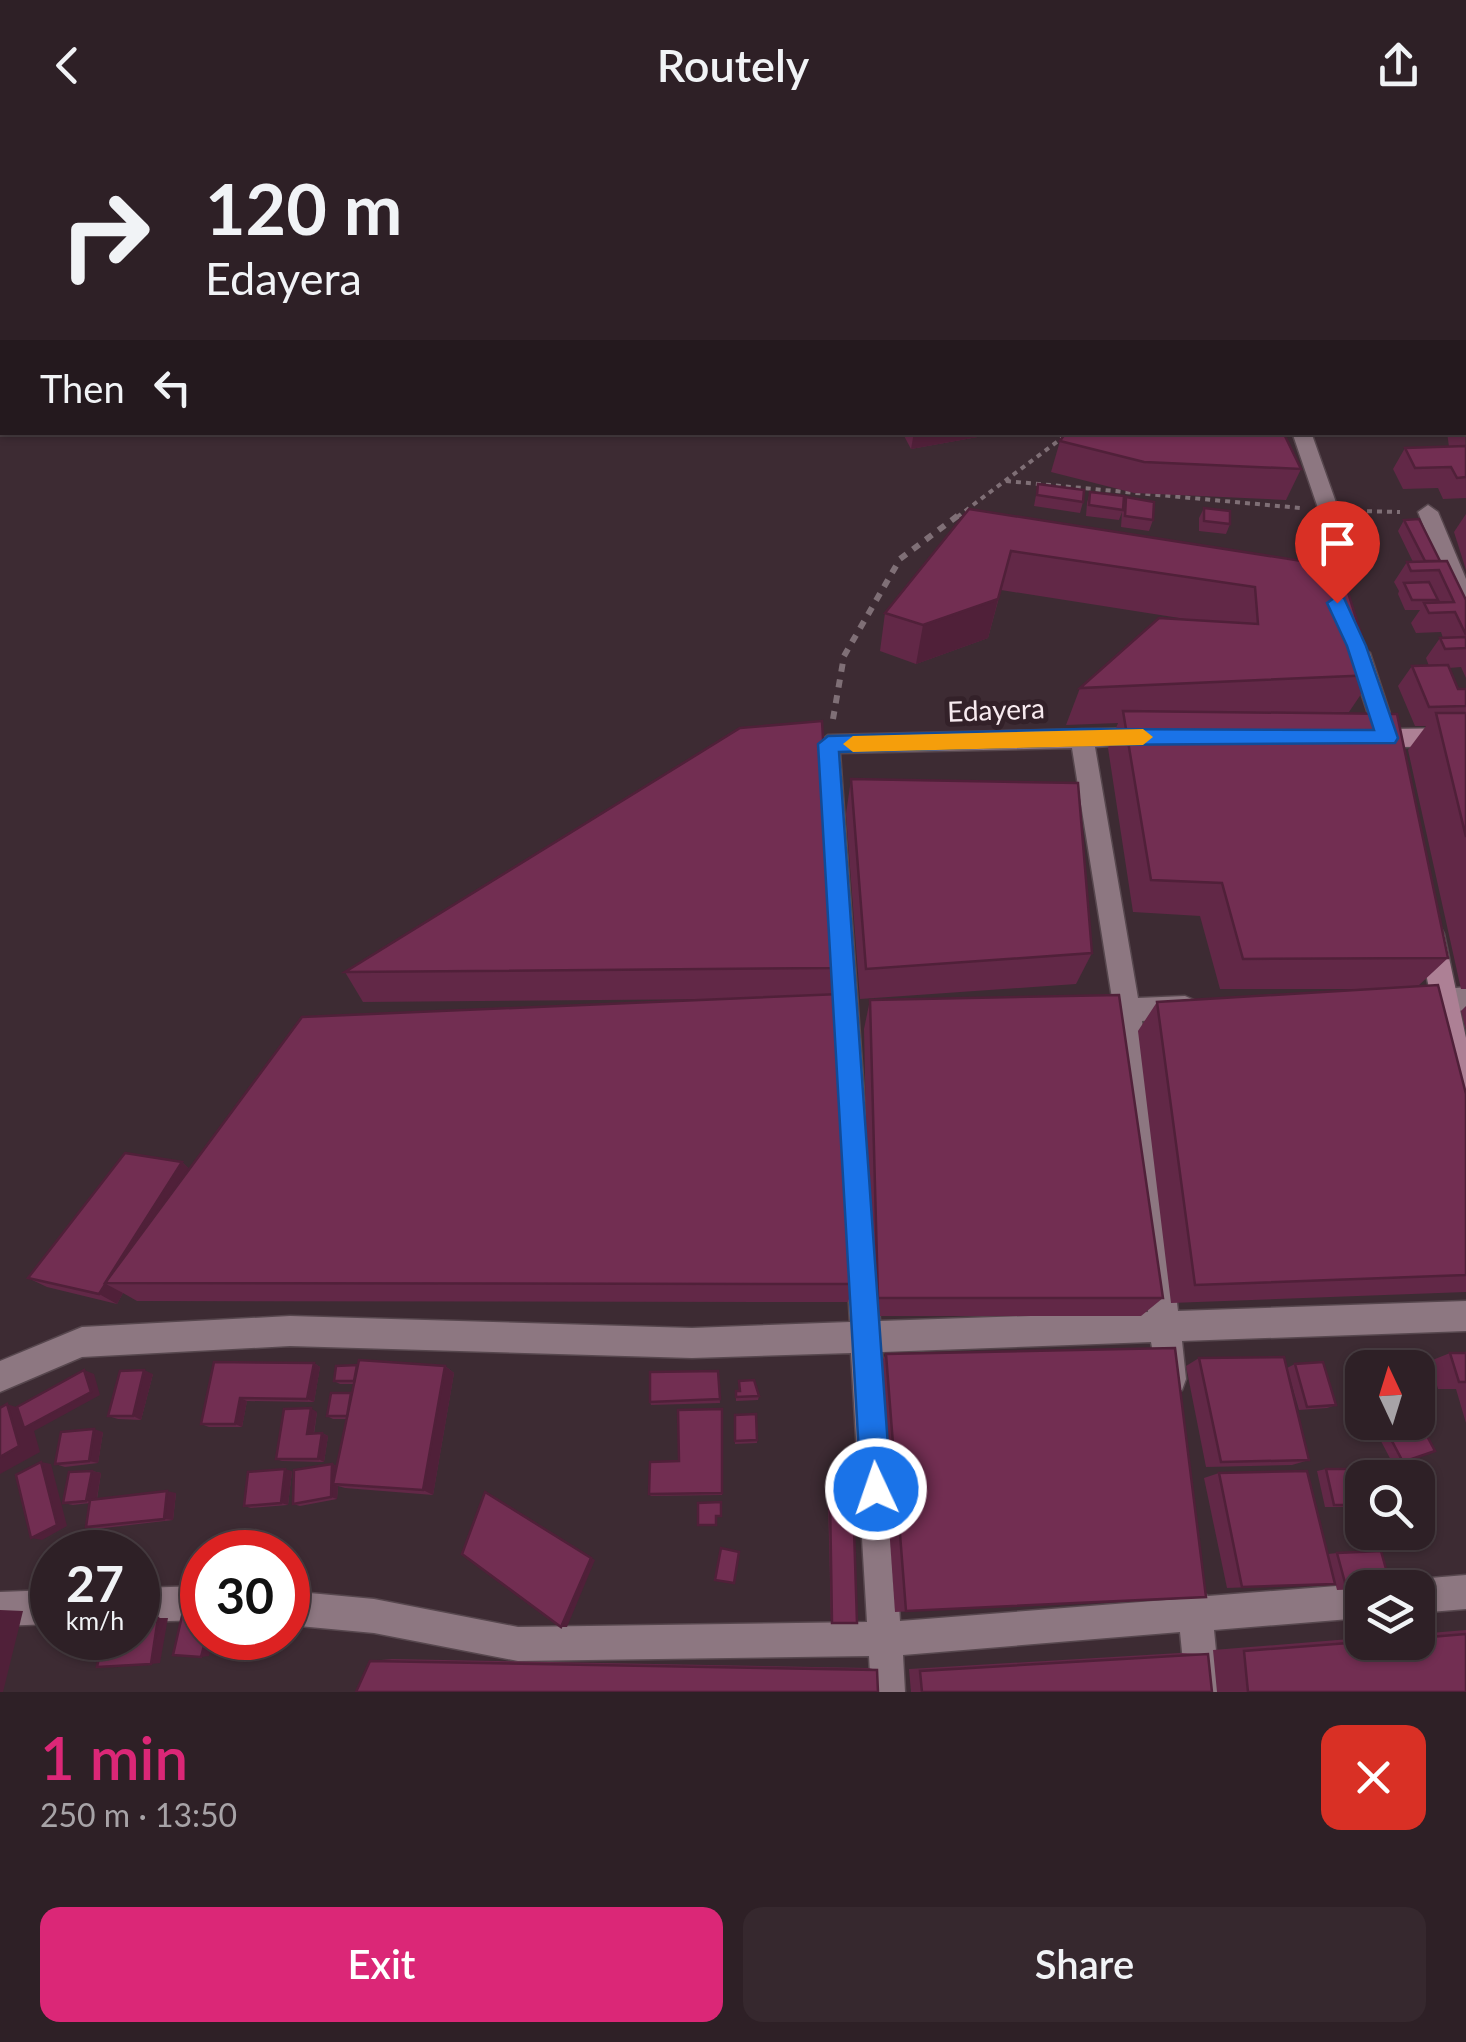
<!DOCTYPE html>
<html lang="en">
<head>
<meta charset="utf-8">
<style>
  body { margin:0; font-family:Lato,sans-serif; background:#36282e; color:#f1f3f6; height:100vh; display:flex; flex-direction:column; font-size:38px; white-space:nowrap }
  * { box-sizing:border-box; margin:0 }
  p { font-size:32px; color:#a7a3a7 }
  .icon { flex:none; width:55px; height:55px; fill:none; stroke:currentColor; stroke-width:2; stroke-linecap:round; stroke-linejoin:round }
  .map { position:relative; height:1562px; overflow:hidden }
  .drawer { display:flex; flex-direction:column; background:#2e2026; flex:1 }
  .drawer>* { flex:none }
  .hud { position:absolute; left:0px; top:0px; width:1468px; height:305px; box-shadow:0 2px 8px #0004,0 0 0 2px #493e43; background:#2e2026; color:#f1f3f6; overflow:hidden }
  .needle { width:65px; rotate:356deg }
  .buttons { position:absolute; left:1345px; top:1220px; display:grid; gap:20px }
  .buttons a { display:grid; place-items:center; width:90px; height:90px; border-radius:20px; background:#2e2026; box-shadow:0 2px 8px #0004,0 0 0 2px #493e43; font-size:50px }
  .speed { position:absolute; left:30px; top:1400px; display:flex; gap:20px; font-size:50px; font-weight:700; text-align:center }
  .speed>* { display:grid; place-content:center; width:130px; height:130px; border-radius:50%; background:#2e2026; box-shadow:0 2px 8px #0004,0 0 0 2px #493e43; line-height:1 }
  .speed small { font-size:25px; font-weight:400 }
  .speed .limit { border:15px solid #d22; background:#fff; color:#111 }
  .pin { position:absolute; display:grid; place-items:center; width:85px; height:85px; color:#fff; margin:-102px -42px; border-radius:50% 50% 50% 0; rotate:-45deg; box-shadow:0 0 10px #0007 }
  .pin .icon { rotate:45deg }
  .me { position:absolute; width:110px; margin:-55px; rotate:357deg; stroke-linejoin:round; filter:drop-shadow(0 0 8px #0008) }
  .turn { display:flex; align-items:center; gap:35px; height:210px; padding:0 40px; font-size:45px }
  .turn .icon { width:130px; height:130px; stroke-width:2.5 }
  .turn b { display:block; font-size:70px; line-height:85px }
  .then { display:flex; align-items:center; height:95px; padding:0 40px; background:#0003; gap:20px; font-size:38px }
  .round { display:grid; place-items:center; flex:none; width:105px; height:105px; border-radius:20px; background:#36282e }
  .overview { display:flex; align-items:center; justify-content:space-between; height:170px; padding:0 40px }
  h1 { font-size:60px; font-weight:600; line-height:75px; color:#db2777 }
  .action { display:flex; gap:20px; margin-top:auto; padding:20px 40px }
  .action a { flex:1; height:115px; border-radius:20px; background:#db2777; color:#fff; font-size:40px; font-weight:600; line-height:115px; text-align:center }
  .action a+a { background:#36282e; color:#f1f3f6 }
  header { display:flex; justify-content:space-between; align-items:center; height:130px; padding:0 40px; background:#2e2026; font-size:45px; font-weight:600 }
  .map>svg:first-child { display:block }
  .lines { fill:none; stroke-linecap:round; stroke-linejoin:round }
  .street-casing { stroke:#57474e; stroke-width:3 }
  .secondary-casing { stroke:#57474e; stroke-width:3 }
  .path-far1 { stroke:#7f6f76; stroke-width:4; stroke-dasharray:5 5; stroke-linecap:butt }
  .path { stroke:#7f6f76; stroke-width:6; stroke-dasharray:8 8; stroke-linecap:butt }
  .street { fill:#8d7781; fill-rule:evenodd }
  .secondary { fill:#ad8095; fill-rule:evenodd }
  .wall { fill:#622847 }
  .shaded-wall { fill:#502039 }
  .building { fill:#722e52; stroke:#502039; stroke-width:2.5 }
  .route { fill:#1a73e8; stroke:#114b97; stroke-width:2.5 }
  .slow { fill:#f59e0b }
  .labels { text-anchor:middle; stroke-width:10; stroke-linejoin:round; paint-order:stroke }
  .street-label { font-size:28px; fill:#f7eaef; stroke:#332129 }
</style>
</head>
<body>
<header><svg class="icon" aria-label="back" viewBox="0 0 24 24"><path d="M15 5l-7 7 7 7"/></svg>Routely<svg class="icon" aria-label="share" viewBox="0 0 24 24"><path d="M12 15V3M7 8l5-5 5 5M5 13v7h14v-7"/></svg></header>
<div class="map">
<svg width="1466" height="1562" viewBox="0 0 1466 1562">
  <rect width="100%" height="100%" fill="#3d2b33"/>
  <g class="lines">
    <g class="street-casing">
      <g id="street">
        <path d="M1292,302h19l28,79 9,86 -11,8 -11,-8 -7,-86z"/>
        <path d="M1428,375l10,7 28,67v34l-11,-8 -37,-93z"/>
        <path d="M1359,515l11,8 28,85 -11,9 -13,-3 -3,-6 3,-6 -26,-79z"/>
        <path d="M1147,598l8,3 3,6 -3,6 -60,4 43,251 47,-2 9,4 4,8 -4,8 -52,5 36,290 288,-10v30l-284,10 4,38 -4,11 -11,4 -11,-4 -9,-48 -269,10 18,269 279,-22 3,-8 12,-5 14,10 154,-12 8,4h-8v30l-148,12 6,62h-34l-6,-60 -277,23 2,37h-34l-2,-36 -351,5 -144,-28 -86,-8v-34l86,8 144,28 349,-5 -16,-269 -159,5 -402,-12 -208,11 -82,35v-31l82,-34 208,-11 402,12 158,-6 -33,-578 11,-9zM1072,618l40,250 -31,5 -4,8 4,8 34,3 33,290 -268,9 -40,-568z"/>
        <path d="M1466,857v24l-50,-3 -4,-8 4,-8z"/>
        <path d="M1466,1445v34l-48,4v-25h-13l13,-9z"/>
        <path d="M202,1456v34l-64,2v-34z"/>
        <path d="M52,1460v34l-52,2v-34z"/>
      </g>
    </g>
    <g class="secondary-casing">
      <g id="secondary">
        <path d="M1466,598v18l-65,1 -2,13h-16l-7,-22 11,-9z"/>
        <path d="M1431,793l9,3 4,8 22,104v77l-10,-4 -4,-9 -34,-168 4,-8z"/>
      </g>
    </g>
    <g class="path-far1">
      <path d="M1006,351l294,27"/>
      <path d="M1357,381l43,1"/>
      <path d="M957,387l113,-85"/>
    </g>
    <path class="path" d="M833,589l11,-63 56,-97 60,-45"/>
    <use href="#street" class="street"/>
    <use href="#secondary" class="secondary"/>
  </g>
  <g class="wall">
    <path d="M1465,247l1,121 -23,1 -5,-11 -35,1 -10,-20 12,-21 44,-1 -2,-15h18z"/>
    <path d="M902,302h82l-1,4 -72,13z"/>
    <path d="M1060,311l241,28 -15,31 -152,-7 -83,-21z"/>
    <path d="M1038,354l45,18 -3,11 -46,-7z"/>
    <path d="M1090,362l33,14 3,-9 27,23 -4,11 -28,-4 1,-15 -3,8 -33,-4 1,-13z"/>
    <path d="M1204,378l26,16 -4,10 -27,-3v-13z"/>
    <path d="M969,379l371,58 34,108 -25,37 -22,1 121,245 -30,28 48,108v198l-295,11 -33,-272 19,-29 219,-13h-156l-20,-73 -67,-4 -25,-164 10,-25 -52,2 14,-37 112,-68 -191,-30 -13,48 -72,26 -36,-13 5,-38z"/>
    <path d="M1466,384v56l-12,-38z"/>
    <path d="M1404,390l36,41 26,39v78l-5,-11 -12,1 9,21h8v300h-5l-53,-239 18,-24h-11l-17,-40 14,-20h17l-3,-8 14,-20h3l-2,-6 -25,1 -5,-10 9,-13h-15l-7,-16 1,-3 -5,-9 13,-20h6l-15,-31z"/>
    <path d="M851,649l241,174 -16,31 -216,15 -14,-185z"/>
    <path d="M836,838l-4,26 22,290 -6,18 -711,-1 -14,-8 -6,11 -70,-17 -19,-9 154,-116 7,7 537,-170 -363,3 -18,-30z"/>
    <path d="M870,870l293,298 -22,18h-271l-6,-287z"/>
    <path d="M1466,876v24l-5,-19z"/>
    <path d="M1450,1223h16v70l-10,-34h-18l-8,-28z"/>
    <path d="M886,1224l320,243 -311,15 -17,-244z"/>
    <path d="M1199,1228l110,102 -17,5 -86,2 -20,-101z"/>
    <path d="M214,1232l100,1 6,4 -6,35 -67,-1 -5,26h-33l-8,-3z"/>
    <path d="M1295,1234l41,41 -9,3 -28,2 -12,-42z"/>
    <path d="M445,1236l9,7 -21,122 -88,-7 -7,-2 -1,13 -37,7 -7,-2 39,-40 5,2 9,-47h-13l-6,-3 25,-22 2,-10h-14l-6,-3z"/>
    <path d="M718,1241l2,32 -69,2 -1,-3z"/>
    <path d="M153,1244l-12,46 -23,-1 -10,-3z"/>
    <path d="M736,1261l23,5 -1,4 -22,1z"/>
    <path d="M722,1279v86l-71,1 -2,-2 30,-33z"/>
    <path d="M317,1282l-3,22 8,-1 6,3 -4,26 -42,-1 -6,-2z"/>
    <path d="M756,1284l1,29 -22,1v-29z"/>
    <path d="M1378,1292h40l-15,40 -10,2 -21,-40z"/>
    <path d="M103,1302l-5,31 -33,4 -10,-3z"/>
    <path d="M1326,1339l36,9v29h-37l-8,-36z"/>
    <path d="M92,1341l9,2 -4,26 79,-6 -3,27 -77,9 -10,-2 4,-24 -17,2 -10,-2z"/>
    <path d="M292,1341l-4,34 -37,3 -7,-2z"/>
    <path d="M1219,1343l116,111 -108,4 -23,-110z"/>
    <path d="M830,1367l27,126h-26l-3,-124z"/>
    <path d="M1337,1423l25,36 -25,1 -9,-36z"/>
    <path d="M1466,1500v62h-249l-4,-42 149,-12v4h56v-8z"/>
    <path d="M1180,1523l28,1 4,38h-301l-2,-23z"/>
    <path d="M392,1529l476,9 9,2 -507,-9z"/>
  </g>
  <g class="shaded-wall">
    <path d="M914,302h70l-1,4 -72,13z"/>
    <path d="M1011,421l-23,87 -72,26 7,-39z"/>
    <path d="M182,1032l14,13 -90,108z"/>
    <path d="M106,1154l17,9 -6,11 -18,-10z"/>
    <path d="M314,1233l6,4 -6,35 -7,-3z"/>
    <path d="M445,1236l9,7 -21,122 -10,-5z"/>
    <path d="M84,1240l10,4 6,21 -66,36 6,21 -40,22v-17l7,-53 21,7z"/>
    <path d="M144,1240l9,4 -12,46 -8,-4z"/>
    <path d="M240,1268l7,3 -5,26 -7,-3z"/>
    <path d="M311,1278l6,4 -4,25 -6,-3z"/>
    <path d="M94,1299l9,3 -5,31 -9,-2z"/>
    <path d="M322,1303l6,3 -4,26 -6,-3z"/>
    <path d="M41,1332l10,2 16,62 -25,14 -11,-2z"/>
    <path d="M332,1334l6,2 -5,18 5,2 -1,13 -6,-2z"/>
    <path d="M285,1339l7,2 -4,34 -7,-2z"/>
    <path d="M92,1341l9,2 -5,30 -10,-2z"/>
    <path d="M167,1361l9,2 -3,27 -9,-1z"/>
    <path d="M485,1362l110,68 -28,67h-6z"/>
    <path d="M0,1480l23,1 -20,81h-3z"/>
    <path d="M158,1488h10l-8,45 -9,1z"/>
    <path d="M206,1508h8l-5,18 -8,1z"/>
  </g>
  <g class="building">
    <path d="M1066,302h217l18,37 -157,-7 -84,-21z"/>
    <path d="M1466,316v31l-9,1 -6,-11 -36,1 -10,-20z"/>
    <path d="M1038,354l46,6 -1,12 -46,-7z"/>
    <path d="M1090,362l34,4 -1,14 -34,-5z"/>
    <path d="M1126,367l28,5 -1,18 -28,-4z"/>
    <path d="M1204,378l26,3v13l-26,-3z"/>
    <path d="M969,379l371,58 34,108 -294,13 79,-70 99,6 -3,-37 -244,-36 -13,48 -75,26 -38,-12z"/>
    <path d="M1419,389l21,42h-15l-21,-41z"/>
    <path d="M1447,431l19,39v35l-11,-23 -26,1 -5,-10 30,-1 -15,-32 -28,1 -4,-9z"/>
    <path d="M1429,452l9,18h-26l-8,-17z"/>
    <path d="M1466,507v11l-21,1 -5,-11z"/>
    <path d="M1448,535l10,24h8v17l-37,1 -17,-41z"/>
    <path d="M1123,581l274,3 51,244 -205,1 -21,-76 -71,-3z"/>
    <path d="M1436,583h30v124z"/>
    <path d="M822,591l14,247 -491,4 395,-244z"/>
    <path d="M851,649l227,4 14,170 -226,16z"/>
    <path d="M1438,855l28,109v181l-271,10 -38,-283z"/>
    <path d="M840,864l14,290 -749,-1 197,-266z"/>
    <path d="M1119,865l44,303h-285l-8,-298z"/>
    <path d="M125,1023l57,9 -77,121h1l-7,11 -71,-16z"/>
    <path d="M1175,1218l31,249 -300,14 -20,-257z"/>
    <path d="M1450,1223h16v29h-7z"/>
    <path d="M1284,1227l25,103 -88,2 -22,-104z"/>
    <path d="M359,1230l86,6 -22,124 -90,-6z"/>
    <path d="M214,1232l100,1 -7,36 -67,-1 -5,26h-34z"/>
    <path d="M1323,1232l13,43 -29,2 -12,-43z"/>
    <path d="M357,1235l-3,16h-20l2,-15z"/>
    <path d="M84,1240l7,22 -67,36 -7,-21z"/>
    <path d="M144,1240l-11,46h-25l12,-45z"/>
    <path d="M718,1241l2,28 -70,3v-30z"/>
    <path d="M754,1250l5,16 -23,1v-6h4l-1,-10z"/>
    <path d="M331,1263h20l-4,23h-20z"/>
    <path d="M7,1274l12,42 -19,11v-49z"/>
    <path d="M311,1278l-4,26 15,-1 -4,26h-42l8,-50z"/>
    <path d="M722,1279v84l-73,1 1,-32 29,-1 -1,-51z"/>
    <path d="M756,1284l1,26 -22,1v-26z"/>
    <path d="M1418,1289l17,32 -32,11 -21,-40h36z"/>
    <path d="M94,1299l-5,32 -34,3 6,-32z"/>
    <path d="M41,1332l16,63 -26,13 -15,-63z"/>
    <path d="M332,1334l-1,33 -38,7 1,-34z"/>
    <path d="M285,1339l-4,34 -37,3 4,-34z"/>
    <path d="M1326,1339h50l2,9h-16v27h-28z"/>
    <path d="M92,1341l-6,30 -23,2 6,-31z"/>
    <path d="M1307,1341l28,113 -93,3 -23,-114z"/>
    <path d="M167,1361l-3,28 -78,8 4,-27z"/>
    <path d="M485,1362l106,66 -30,69 -99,-73z"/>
    <path d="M830,1367l23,1 4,125h-25z"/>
    <path d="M721,1372v14h-5v9h-18v-22z"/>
    <path d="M721,1418l18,4 -5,31 -19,-3z"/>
    <path d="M1381,1421l10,36 -44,3 -10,-37z"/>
    <path d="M182,1486l20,2v20h4l-5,19 -28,-2z"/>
    <path d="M158,1488l-7,46 -54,3 6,-29h35v-19z"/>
    <path d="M1466,1504v58h-218l-4,-41 118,-9h56v-4z"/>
    <path d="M1208,1524l4,38h-290l-2,-21z"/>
    <path d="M370,1531l507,9 1,22h-522z"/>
  </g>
  <path class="route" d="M1337,466l7,2 22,48 32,92 -3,5 -313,2 -243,7 52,737 -5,10 -10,4 -10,-4 -5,-10 -43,-745 10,-8 254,-7 292,1 -27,-84 -20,-43z"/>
  <path class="slow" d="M1143,599l10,8 -10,8 -290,7 -10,-8 10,-8z"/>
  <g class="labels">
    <g class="street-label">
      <text transform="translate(996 580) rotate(-2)" y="10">Edayera</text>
    </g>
  </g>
</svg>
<div class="buttons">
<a><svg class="needle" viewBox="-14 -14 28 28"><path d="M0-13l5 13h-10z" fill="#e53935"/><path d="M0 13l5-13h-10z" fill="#a7a3a7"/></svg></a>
<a><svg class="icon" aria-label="search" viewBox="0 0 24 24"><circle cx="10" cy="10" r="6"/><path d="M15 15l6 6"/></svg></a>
<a><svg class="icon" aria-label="layers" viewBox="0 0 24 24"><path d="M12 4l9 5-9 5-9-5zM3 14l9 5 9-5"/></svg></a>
</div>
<div class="speed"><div>27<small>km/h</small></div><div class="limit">30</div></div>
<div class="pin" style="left:1337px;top:473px;background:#d93025"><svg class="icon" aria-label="arrive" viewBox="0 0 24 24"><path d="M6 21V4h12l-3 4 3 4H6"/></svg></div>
<svg class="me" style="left:876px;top:1359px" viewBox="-20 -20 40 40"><circle r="17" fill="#1a73e8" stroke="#fff" stroke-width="3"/><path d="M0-11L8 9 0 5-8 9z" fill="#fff"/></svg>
<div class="hud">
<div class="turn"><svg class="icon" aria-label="right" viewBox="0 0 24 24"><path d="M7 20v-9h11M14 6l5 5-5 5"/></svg><div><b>120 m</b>Edayera</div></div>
<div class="then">Then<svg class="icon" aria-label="left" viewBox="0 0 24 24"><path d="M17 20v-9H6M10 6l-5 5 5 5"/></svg></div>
</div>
</div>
<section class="drawer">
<div class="overview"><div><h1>1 min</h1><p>250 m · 13:50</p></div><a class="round" style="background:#d93025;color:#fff"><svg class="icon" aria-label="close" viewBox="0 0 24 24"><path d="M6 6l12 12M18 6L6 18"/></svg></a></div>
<div class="action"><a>Exit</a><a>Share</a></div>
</section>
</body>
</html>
